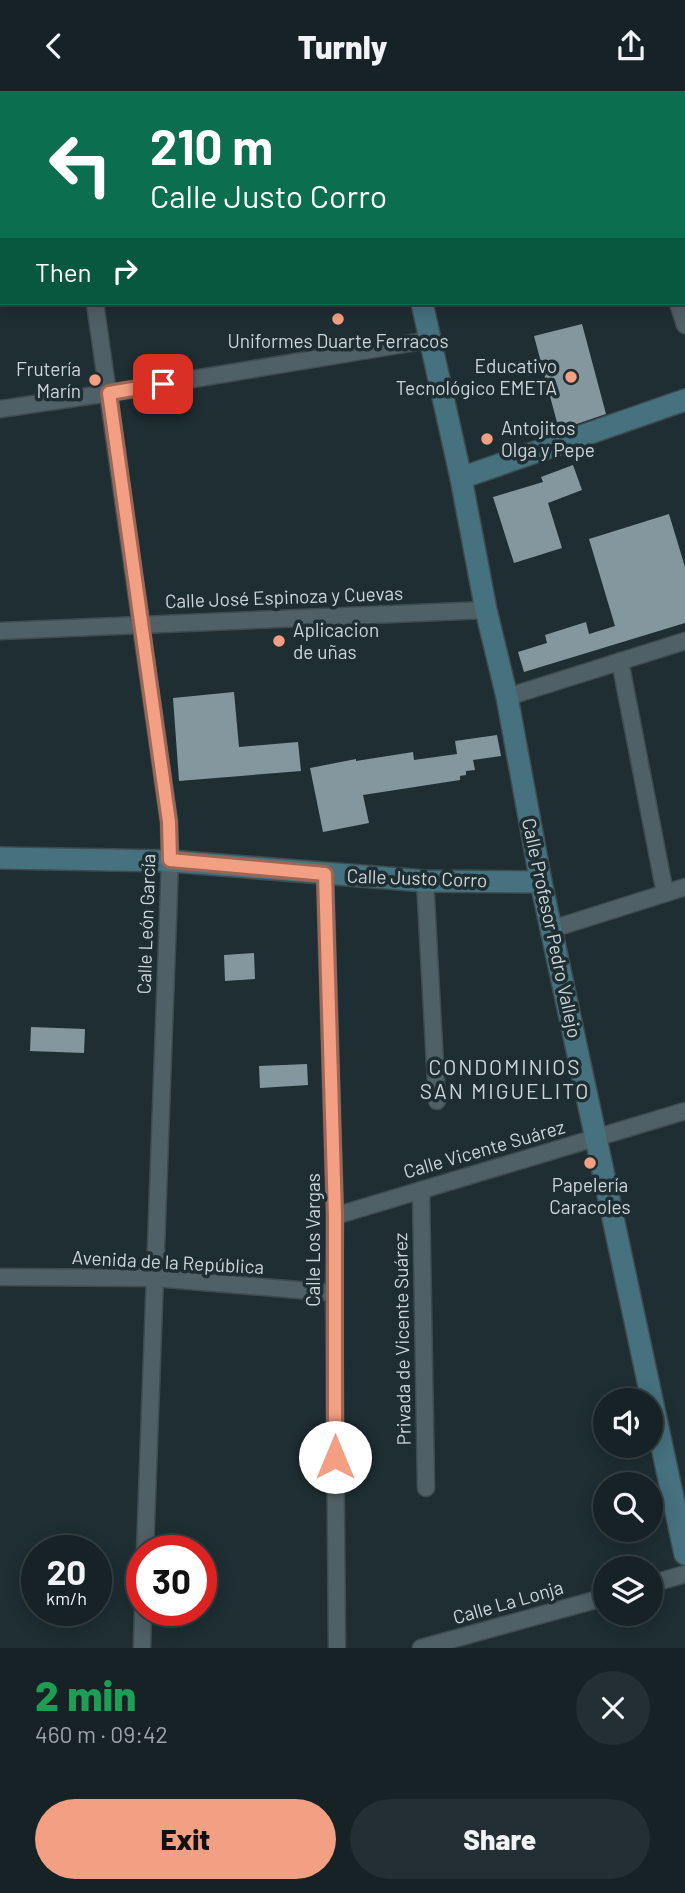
<!DOCTYPE html>
<html lang="en">
<head>
<meta charset="utf-8">
<style>
  body { margin:0; font-family:Barlow,sans-serif; background:#232f32; color:#f1f3f6; height:100vh; display:flex; flex-direction:column; font-size:26px; white-space:nowrap }
  * { box-sizing:border-box; margin:0 }
  p { font-size:23px; color:#9ea4a7 }
  .icon { flex:none; width:38px; height:38px; fill:none; stroke:currentColor; stroke-width:2; stroke-linecap:round; stroke-linejoin:round }
  .map { position:relative; height:1557px; overflow:hidden }
  .sheet { display:flex; flex-direction:column; background:#162226; flex:1 }
  .sheet>* { flex:none }
  .hud { position:absolute; left:0px; top:0px; width:686px; height:214px; box-shadow:0 4px 18px #0003,0 0 0 2px #353f43; background:#0b6e4f; color:#fff; overflow:hidden }
  .controls { position:absolute; left:593px; top:1297px; display:grid; gap:14px }
  .controls a { display:grid; place-items:center; width:70px; height:70px; border-radius:50%; background:#162226; box-shadow:0 4px 18px #0003,0 0 0 2px #353f43; font-size:35px }
  .speed { position:absolute; left:21px; top:1444px; display:flex; gap:14px; font-size:35px; font-weight:700; text-align:center }
  .speed>* { display:grid; place-content:center; width:91px; height:91px; border-radius:50%; background:#162226; box-shadow:0 4px 18px #0003,0 0 0 2px #353f43; line-height:1 }
  .speed small { font-size:18px; font-weight:400 }
  .speed .limit { border:10px solid #d22; background:#fff; color:#111 }
  .pin { position:absolute; display:grid; place-items:center; width:60px; height:60px; color:#fff; margin:-30px; border-radius:14px; box-shadow:0 4px 10px #0006 }
  .me { position:absolute; width:77px; margin:-38px; rotate:0deg; stroke-linejoin:round; filter:drop-shadow(0 0 5px #0008) }
  .turn { display:flex; align-items:center; gap:24px; height:147px; padding:0 35px; font-size:32px }
  .turn .icon { width:91px; height:91px; stroke-width:2.5 }
  .turn b { display:block; font-size:49px; line-height:60px }
  .then { display:flex; align-items:center; height:66px; padding:0 35px; background:#0003; gap:14px; font-size:26px }
  .round { display:grid; place-items:center; flex:none; width:74px; height:74px; border-radius:37px; background:#232f32 }
  .headline { display:flex; align-items:center; justify-content:space-between; height:119px; padding:0 35px }
  h1 { font-size:42px; font-weight:800; line-height:52px; color:#1e9e55 }
  .button { display:flex; gap:14px; margin-top:auto; padding:14px 35px }
  .button a { flex:1; height:80px; border-radius:42px; background:#f39f83; color:#111; font-size:28px; font-weight:800; line-height:80px; text-align:center }
  .button a+a { background:#232f32; color:#f1f3f6 }
  header { display:flex; justify-content:space-between; align-items:center; height:91px; padding:0 35px; background:#162226; font-size:32px; font-weight:800 }
  .map>svg:first-child { display:block }
  .building { fill:#85979e }
  .lines { fill:none; stroke-linecap:round; stroke-linejoin:round }
  .street-casing { stroke:#3e4c50; stroke-width:19 }
  .secondary-casing { stroke:#3e4c50; stroke-width:24 }
  .street { stroke:#4f6066; stroke-width:16 }
  .secondary { stroke:#46717f; stroke-width:21 }
  .route-casing { stroke:#9e6755; stroke-width:18 }
  .route { stroke:#f39f83; stroke-width:12 }
  .poi-dot { fill:#f39f83; stroke:#1e2e33; stroke-width:2.5 }
  .labels { text-anchor:middle; stroke-width:7; stroke-linejoin:round; paint-order:stroke }
  .poi-label { font-size:19px; fill:#ccd6d9; stroke:#1e2e33 }
  .street-label { font-size:19px; fill:#ccd6d9; stroke:#1e2e33 }
  .neighbourhood-label { font-size:21px; letter-spacing:2px; fill:#ccd6d9; stroke:#1e2e33 }
</style>
</head>
<body>
<header><svg class="icon" aria-label="back" viewBox="0 0 24 24"><path d="M15 5l-7 7 7 7"/></svg>Turnly<svg class="icon" aria-label="share" viewBox="0 0 24 24"><path d="M12 15V3M7 8l5-5 5 5M5 13v7h14v-7"/></svg></header>
<div class="map">
<svg width="685" height="1557" viewBox="0 0 685 1557">
  <rect width="100%" height="100%" fill="#1e2e33"/>
  <g class="building">
    <path d="M582,233l24,90 -47,16 -25,-94z"/>
    <path d="M573,374l9,25 -34,13 14,45 -48,15 -21,-66 50,-15 -2,-5z"/>
    <path d="M669,423l16,53v56l-161,49 -6,-20 29,-9 -2,-8 41,-13 3,12 26,-8 -26,-87z"/>
    <path d="M234,601l5,55 59,-5 3,29 -122,10 -6,-83z"/>
    <path d="M497,644l4,21 -28,4 2,10 -9,1v4l-6,1v4l-97,15 6,28 -46,9 -13,-64 46,-9v2l57,-9 1,8 43,-6 -2,-13z"/>
    <path d="M254,862l1,26 -30,2 -1,-26z"/>
    <path d="M31,936l54,2 -1,24 -54,-2z"/>
    <path d="M307,973l1,21 -48,3 -1,-22z"/>
  </g>
  <g class="lines">
    <g class="street-casing">
      <g id="street">
        <path d="M63,0v2"/>
        <path d="M617,0v2"/>
        <path d="M508,2l13,-2"/>
        <path d="M0,64h2"/>
        <path d="M95,212l74,519 1,39 -25,690"/>
        <path d="M678,212l7,22"/>
        <path d="M0,318l109,-16 320,-53"/>
        <path d="M0,540l486,-21"/>
        <path d="M620,570l45,232"/>
        <path d="M507,606l178,-56"/>
        <path d="M325,783l10,342 -1,77 3,355"/>
        <path d="M425,790l12,220"/>
        <path d="M552,838l133,-42"/>
        <path d="M421,1099l5,298"/>
        <path d="M335,1125l350,-105"/>
        <path d="M0,1186l154,1 180,15"/>
        <path d="M651,1493l34,-10"/>
        <path d="M142,1557l1,-38"/>
        <path d="M421,1557l185,-51"/>
      </g>
    </g>
    <g class="secondary-casing">
      <g id="secondary">
        <path d="M381,0v2"/>
        <path d="M422,212l39,175 25,132 21,87 34,185 144,672"/>
        <path d="M461,387l224,-78"/>
        <path d="M0,767l170,3 255,20 116,1"/>
      </g>
    </g>
    <use href="#street" class="street"/>
    <use href="#secondary" class="secondary"/>
  </g>
  <g class="lines">
    <g class="route-casing">
      <path id="route" d="M163,293l-54,9 60,429 1,38 155,14 10,342v241"/>
    </g>
    <use href="#route" class="route"/>
  </g>
  <g class="poi-dot">
    <circle cx="338" cy="228" r="7"/>
    <circle cx="571" cy="286" r="7"/>
    <circle cx="95" cy="289" r="7"/>
    <circle cx="487" cy="348" r="7"/>
    <circle cx="279" cy="550" r="7"/>
    <circle cx="590" cy="1072" r="7"/>
  </g>
  <g class="labels">
    <g class="poi-label">
      <text x="338" y="257">Uniformes Duarte Ferracos</text>
      <text x="557" y="282" text-anchor="end">Educativo<tspan x="557" dy="22">Tecnológico EMETA</tspan></text>
      <text x="81" y="285" text-anchor="end">Frutería<tspan x="81" dy="22">Marín</tspan></text>
      <text x="501" y="344" text-anchor="start">Antojitos<tspan x="501" dy="22">Olga y Pepe</tspan></text>
      <text x="293" y="546" text-anchor="start">Aplicacion<tspan x="293" dy="22">de uñas</tspan></text>
      <text x="590" y="1101">Papelería<tspan x="590" dy="22">Caracoles</tspan></text>
    </g>
    <g class="street-label">
      <text transform="translate(284 506) rotate(-2)" y="7">Calle José Espinoza y Cuevas</text>
      <text transform="translate(417 787) rotate(2)" y="7">Calle Justo Corro</text>
      <text transform="translate(146 833) rotate(-88)" y="7">Calle León García</text>
      <text transform="translate(552 837) rotate(78)" y="7">Calle Profesor Pedro Vallejo</text>
      <text transform="translate(484 1058) rotate(-16)" y="7">Calle Vicente Suárez</text>
      <text transform="translate(313 1149) rotate(-90)" y="7">Calle Los Vargas</text>
      <text transform="translate(168 1171) rotate(3)" y="7">Avenida de la República</text>
      <text transform="translate(402 1248) rotate(-91)" y="7">Privada de Vicente Suárez</text>
      <text transform="translate(508 1511) rotate(-16)" y="7">Calle La Lonja</text>
    </g>
    <g class="neighbourhood-label">
      <text x="505" y="984">CONDOMINIOS<tspan x="505" dy="24">SAN MIGUELITO</tspan></text>
    </g>
  </g>
</svg>
<div class="controls">
<a><svg class="icon" aria-label="sound" viewBox="0 0 24 24"><path d="M4 9h4l5-4v14l-5-4H4zM17 9q2 3 0 6"/></svg></a>
<a><svg class="icon" aria-label="search" viewBox="0 0 24 24"><circle cx="10" cy="10" r="6"/><path d="M15 15l6 6"/></svg></a>
<a><svg class="icon" aria-label="layers" viewBox="0 0 24 24"><path d="M12 4l9 5-9 5-9-5zM3 14l9 5 9-5"/></svg></a>
</div>
<div class="speed"><div>20<small>km/h</small></div><div class="limit">30</div></div>
<div class="pin" style="left:163px;top:293px;background:#d93025"><svg class="icon" aria-label="arrive" viewBox="0 0 24 24"><path d="M6 21V4h12l-3 4 3 4H6"/></svg></div>
<svg class="me" style="left:335px;top:1366px" viewBox="-20 -20 40 40"><circle r="19" fill="#fff"/><path d="M0-13L10 11 0 6-10 11z" fill="#f39f83"/></svg>
<div class="hud">
<div class="turn"><svg class="icon" aria-label="left" viewBox="0 0 24 24"><path d="M17 20v-9H6M10 6l-5 5 5 5"/></svg><div><b>210 m</b>Calle Justo Corro</div></div>
<div class="then">Then<svg class="icon" aria-label="right" viewBox="0 0 24 24"><path d="M7 20v-9h11M14 6l5 5-5 5"/></svg></div>
</div>
</div>
<section class="sheet">
<div class="headline"><div><h1>2 min</h1><p>460 m · 09:42</p></div><a class="round"><svg class="icon" aria-label="close" viewBox="0 0 24 24"><path d="M6 6l12 12M18 6L6 18"/></svg></a></div>
<div class="button"><a>Exit</a><a>Share</a></div>
</section>
</body>
</html>
